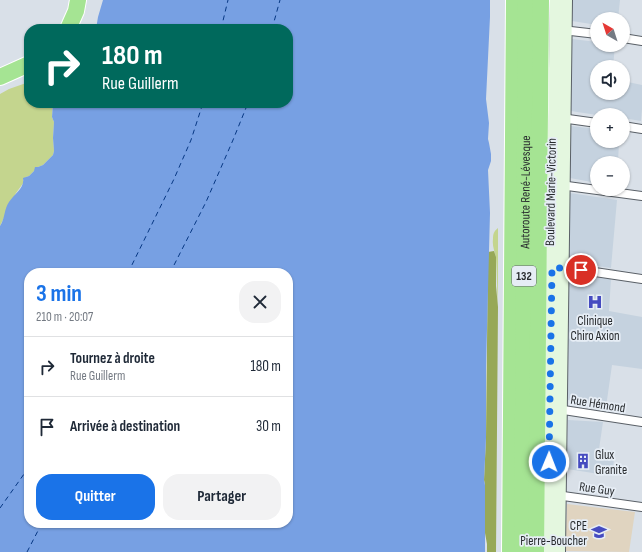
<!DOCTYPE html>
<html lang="fr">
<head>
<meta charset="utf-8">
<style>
  body { margin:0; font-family:"Sofia Sans Condensed",sans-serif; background:#f2f2f3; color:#1f2937; height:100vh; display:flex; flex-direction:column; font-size:15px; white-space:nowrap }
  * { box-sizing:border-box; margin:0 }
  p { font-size:13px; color:#747a83 }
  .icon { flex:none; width:22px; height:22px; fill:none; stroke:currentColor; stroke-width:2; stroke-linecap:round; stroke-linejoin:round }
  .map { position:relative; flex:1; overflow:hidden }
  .side { position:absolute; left:24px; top:268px; width:269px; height:260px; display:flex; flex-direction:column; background:#fff; border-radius:16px; box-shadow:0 1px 3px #0004 }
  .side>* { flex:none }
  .top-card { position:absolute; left:24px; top:24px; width:269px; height:84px; border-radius:16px; box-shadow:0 1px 3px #0004; background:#00695c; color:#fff; overflow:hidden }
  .needle { width:26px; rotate:321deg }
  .controls { position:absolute; left:590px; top:12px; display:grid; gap:8px }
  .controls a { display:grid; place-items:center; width:40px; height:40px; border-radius:50%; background:#fff; box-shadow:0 1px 3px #0004; font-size:20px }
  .pin { position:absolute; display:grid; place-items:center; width:34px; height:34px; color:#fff; margin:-17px; border:2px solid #fff; border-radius:50%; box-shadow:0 1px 4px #0007 }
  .me { position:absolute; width:44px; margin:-22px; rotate:1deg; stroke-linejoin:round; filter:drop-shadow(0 0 3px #0008) }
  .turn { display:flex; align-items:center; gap:14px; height:84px; padding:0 12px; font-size:18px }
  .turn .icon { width:52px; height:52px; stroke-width:2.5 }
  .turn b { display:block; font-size:28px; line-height:34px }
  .round { display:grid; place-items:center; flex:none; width:42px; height:42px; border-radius:16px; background:#f2f2f3 }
  .overview { display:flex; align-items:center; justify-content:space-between; height:68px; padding:0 12px }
  h1 { font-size:24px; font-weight:700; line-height:30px; color:#1a73e8 }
  .primary-button { display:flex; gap:8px; margin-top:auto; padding:8px 12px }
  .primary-button a { flex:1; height:46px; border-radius:16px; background:#1a73e8; color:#fff; font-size:16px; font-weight:700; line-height:46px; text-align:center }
  .primary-button a+a { background:#f2f2f3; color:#1f2937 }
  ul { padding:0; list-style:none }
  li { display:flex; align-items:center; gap:12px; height:60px; padding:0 12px; border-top:1px solid #e0e1e3 }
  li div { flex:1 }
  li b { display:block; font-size:15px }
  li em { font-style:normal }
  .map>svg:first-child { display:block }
  .built { fill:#c5d2df }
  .education { fill:#e0d4c0 }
  .green { fill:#c4d58e }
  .forest { fill:#97a857 }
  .water { fill:#77a0e3; fill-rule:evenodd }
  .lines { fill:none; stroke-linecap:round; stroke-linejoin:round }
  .ferry { stroke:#063783; stroke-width:1; stroke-dasharray:5 4; stroke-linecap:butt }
  .street-casing { stroke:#5a6067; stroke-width:10 }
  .secondary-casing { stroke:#5a6067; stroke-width:14 }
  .highway-casing { stroke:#fff; stroke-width:18 }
  .street { stroke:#fff; stroke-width:8 }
  .secondary { stroke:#e4f7df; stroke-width:12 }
  .highway { stroke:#a5e493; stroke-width:16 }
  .route { stroke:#1a73e8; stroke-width:7; stroke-dasharray:0 12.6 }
  .labels { text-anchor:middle; stroke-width:3.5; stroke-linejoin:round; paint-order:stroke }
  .shield { fill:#e6edf5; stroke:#61656a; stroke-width:1 }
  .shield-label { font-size:12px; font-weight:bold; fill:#282b2e }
  .street-label { font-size:13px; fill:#282b2e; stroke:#e6edf5 }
  .poi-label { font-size:13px; fill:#282b2e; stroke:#e6edf5 }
</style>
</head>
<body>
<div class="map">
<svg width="642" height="552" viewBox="0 0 642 552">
  <rect width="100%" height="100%" fill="#d9e0e8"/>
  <g class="built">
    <path d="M572,0h48l-2,19h-21v6l-25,-4z"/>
    <path d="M572,39l25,3v3h18l-2,22h-16v26h26v-12l19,4v24l-1,12 -18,-3v-3h-26l-26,-4z"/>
    <path d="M571,126l26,3v12h22l-1,22h-21v20l-27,-5z"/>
    <path d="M570,193l47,7 -6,68 -42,-6z"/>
    <path d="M569,275l42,4 -2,32 33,6v52l-30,-4 -6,42 -38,-7z"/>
    <path d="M568,420l35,2 -5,34 16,3 -2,17 -45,-7z"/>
  </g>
  <path class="education" d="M567,504l68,8 -6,40 -64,-1z"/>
  <g class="green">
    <path d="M29,82v21h24l-1,14 2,5 -1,16 1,13 -1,4 -10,10 -5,2 -9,9 -3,1 -3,3 1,2 -8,11 -16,33v-132l9,-5z"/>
    <path d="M498,228v79c-1,-17 -1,-33 -2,-49 -1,-6 -4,-12 -3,-19 0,-5 1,-8 5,-11z"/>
  </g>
  <path class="forest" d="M494,251l2,6v29l2,21 -2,245h-9v-8l-2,-11v-48l-1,-5 2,-42 2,-186z"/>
  <path class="water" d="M103,0h387v17l-4,82 3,24 -1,16 1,4 2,11v7l-3,9 2,43 -4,155v70l-2,42 1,5v67h-485v-326c5,-7 4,-17 9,-24 5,-8 16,-14 14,-24l6,-2 5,-5 1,-4h3l5,-2 10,-10 1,-4 -1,-13 1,-16 -2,-5 1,-14h235v-74h-192l2,-12zM29,273h259v250h-259z"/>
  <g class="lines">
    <g class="ferry">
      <path d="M221,29l7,-29"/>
      <path d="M272,29l8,-29"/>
      <path d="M128,273l46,-94 17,-39 12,-37"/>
      <path d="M170,273l36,-71 27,-62 15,-37"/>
      <path d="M0,508l29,-41"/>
      <path d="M27,552l15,-29"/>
    </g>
    <g class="street-casing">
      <g id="street">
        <path d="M562,30l35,4"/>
        <path d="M623,38l19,3"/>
        <path d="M561,118l36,5"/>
        <path d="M623,126l19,3"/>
        <path d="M560,185l82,11"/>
        <path d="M558,268h10l74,11"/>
        <path d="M557,409l85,13"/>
        <path d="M556,495l86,12"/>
      </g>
    </g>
    <g class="secondary-casing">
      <g id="secondary">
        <path d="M548,552l8,-552"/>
        <path d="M559,552l7,-552"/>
      </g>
    </g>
    <g class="highway-casing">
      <g id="highway">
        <path d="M68,29l8,-18 2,-11"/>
        <path d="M0,77l29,-13"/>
        <path d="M510,552l4,-552"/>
        <path id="s1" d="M522,552l4,-552"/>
        <path d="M536,552l5,-552"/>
      </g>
    </g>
    <use href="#street" class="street"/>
    <use href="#secondary" class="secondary"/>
    <use href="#highway" class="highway"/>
  </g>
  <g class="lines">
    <path class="route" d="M549,462l3,-194h14l15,2"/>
  </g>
  <defs>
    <g id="hospital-bare" transform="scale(1.2)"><path d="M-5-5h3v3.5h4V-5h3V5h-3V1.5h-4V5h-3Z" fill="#454bc0" stroke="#e6edf5" stroke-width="2.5" paint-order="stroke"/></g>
    <g id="building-bare" transform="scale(1.2)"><path d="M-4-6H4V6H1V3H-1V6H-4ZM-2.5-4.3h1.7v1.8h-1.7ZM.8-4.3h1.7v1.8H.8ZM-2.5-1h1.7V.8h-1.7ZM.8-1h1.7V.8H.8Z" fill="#454bc0" stroke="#e6edf5" stroke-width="2.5" paint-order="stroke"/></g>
    <g id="school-bare" transform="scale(1.2)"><path d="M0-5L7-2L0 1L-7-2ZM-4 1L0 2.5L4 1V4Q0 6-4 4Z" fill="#454bc0" stroke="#e6edf5" stroke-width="2.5" paint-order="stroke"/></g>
  </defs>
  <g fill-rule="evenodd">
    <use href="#hospital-bare" x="595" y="302"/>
    <use href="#building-bare" x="583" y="461"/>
    <use href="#school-bare" x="599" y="532"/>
  </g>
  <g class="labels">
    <rect class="shield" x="512" y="266" width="24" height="20" rx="3"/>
    <g class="shield-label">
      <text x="524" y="280">132</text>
    </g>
    <g class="street-label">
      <text dy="5" stroke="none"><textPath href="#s1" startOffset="360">Autoroute René-Lévesque</textPath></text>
      <text transform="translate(550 192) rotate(-89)" y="5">Boulevard Marie-Victorin</text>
      <text transform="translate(598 403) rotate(9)" y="5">Rue Hémond</text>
      <text transform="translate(597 488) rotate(8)" y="5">Rue Guy</text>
    </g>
    <g class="poi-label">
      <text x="595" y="325">Clinique<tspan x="595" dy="15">Chiro Axion</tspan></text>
      <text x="595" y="459" text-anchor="start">Glux<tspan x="595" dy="15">Granite</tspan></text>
      <text x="587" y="530" text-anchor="end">CPE<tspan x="587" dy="15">Pierre-Boucher</tspan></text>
    </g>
  </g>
</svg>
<div class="controls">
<a><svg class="needle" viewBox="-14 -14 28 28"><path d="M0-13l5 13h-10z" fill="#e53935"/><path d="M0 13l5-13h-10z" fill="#747a83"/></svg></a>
<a><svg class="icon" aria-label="sound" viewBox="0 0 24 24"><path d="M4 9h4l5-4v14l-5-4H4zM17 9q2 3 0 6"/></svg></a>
<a>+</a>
<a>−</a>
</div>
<div class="pin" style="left:581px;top:270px;background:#d93025"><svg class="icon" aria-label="arrive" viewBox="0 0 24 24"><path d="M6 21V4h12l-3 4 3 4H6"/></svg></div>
<svg class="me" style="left:549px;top:462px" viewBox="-20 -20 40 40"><circle r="17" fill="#1a73e8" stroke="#fff" stroke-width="3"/><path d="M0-11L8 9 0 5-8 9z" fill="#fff"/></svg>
<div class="top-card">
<div class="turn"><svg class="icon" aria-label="right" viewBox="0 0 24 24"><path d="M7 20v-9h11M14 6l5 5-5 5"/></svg><div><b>180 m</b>Rue Guillerm</div></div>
</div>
<section class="side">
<div class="overview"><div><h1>3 min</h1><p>210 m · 20:07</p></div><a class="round"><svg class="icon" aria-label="close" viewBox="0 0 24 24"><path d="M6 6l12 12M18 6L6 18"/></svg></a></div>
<ul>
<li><svg class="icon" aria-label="right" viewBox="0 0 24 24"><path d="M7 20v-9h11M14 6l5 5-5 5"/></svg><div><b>Tournez à droite</b><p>Rue Guillerm</p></div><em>180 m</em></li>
<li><svg class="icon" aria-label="arrive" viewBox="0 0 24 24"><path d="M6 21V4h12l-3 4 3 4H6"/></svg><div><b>Arrivée à destination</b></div><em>30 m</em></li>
</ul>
<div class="primary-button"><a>Quitter</a><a>Partager</a></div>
</section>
</div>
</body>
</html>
